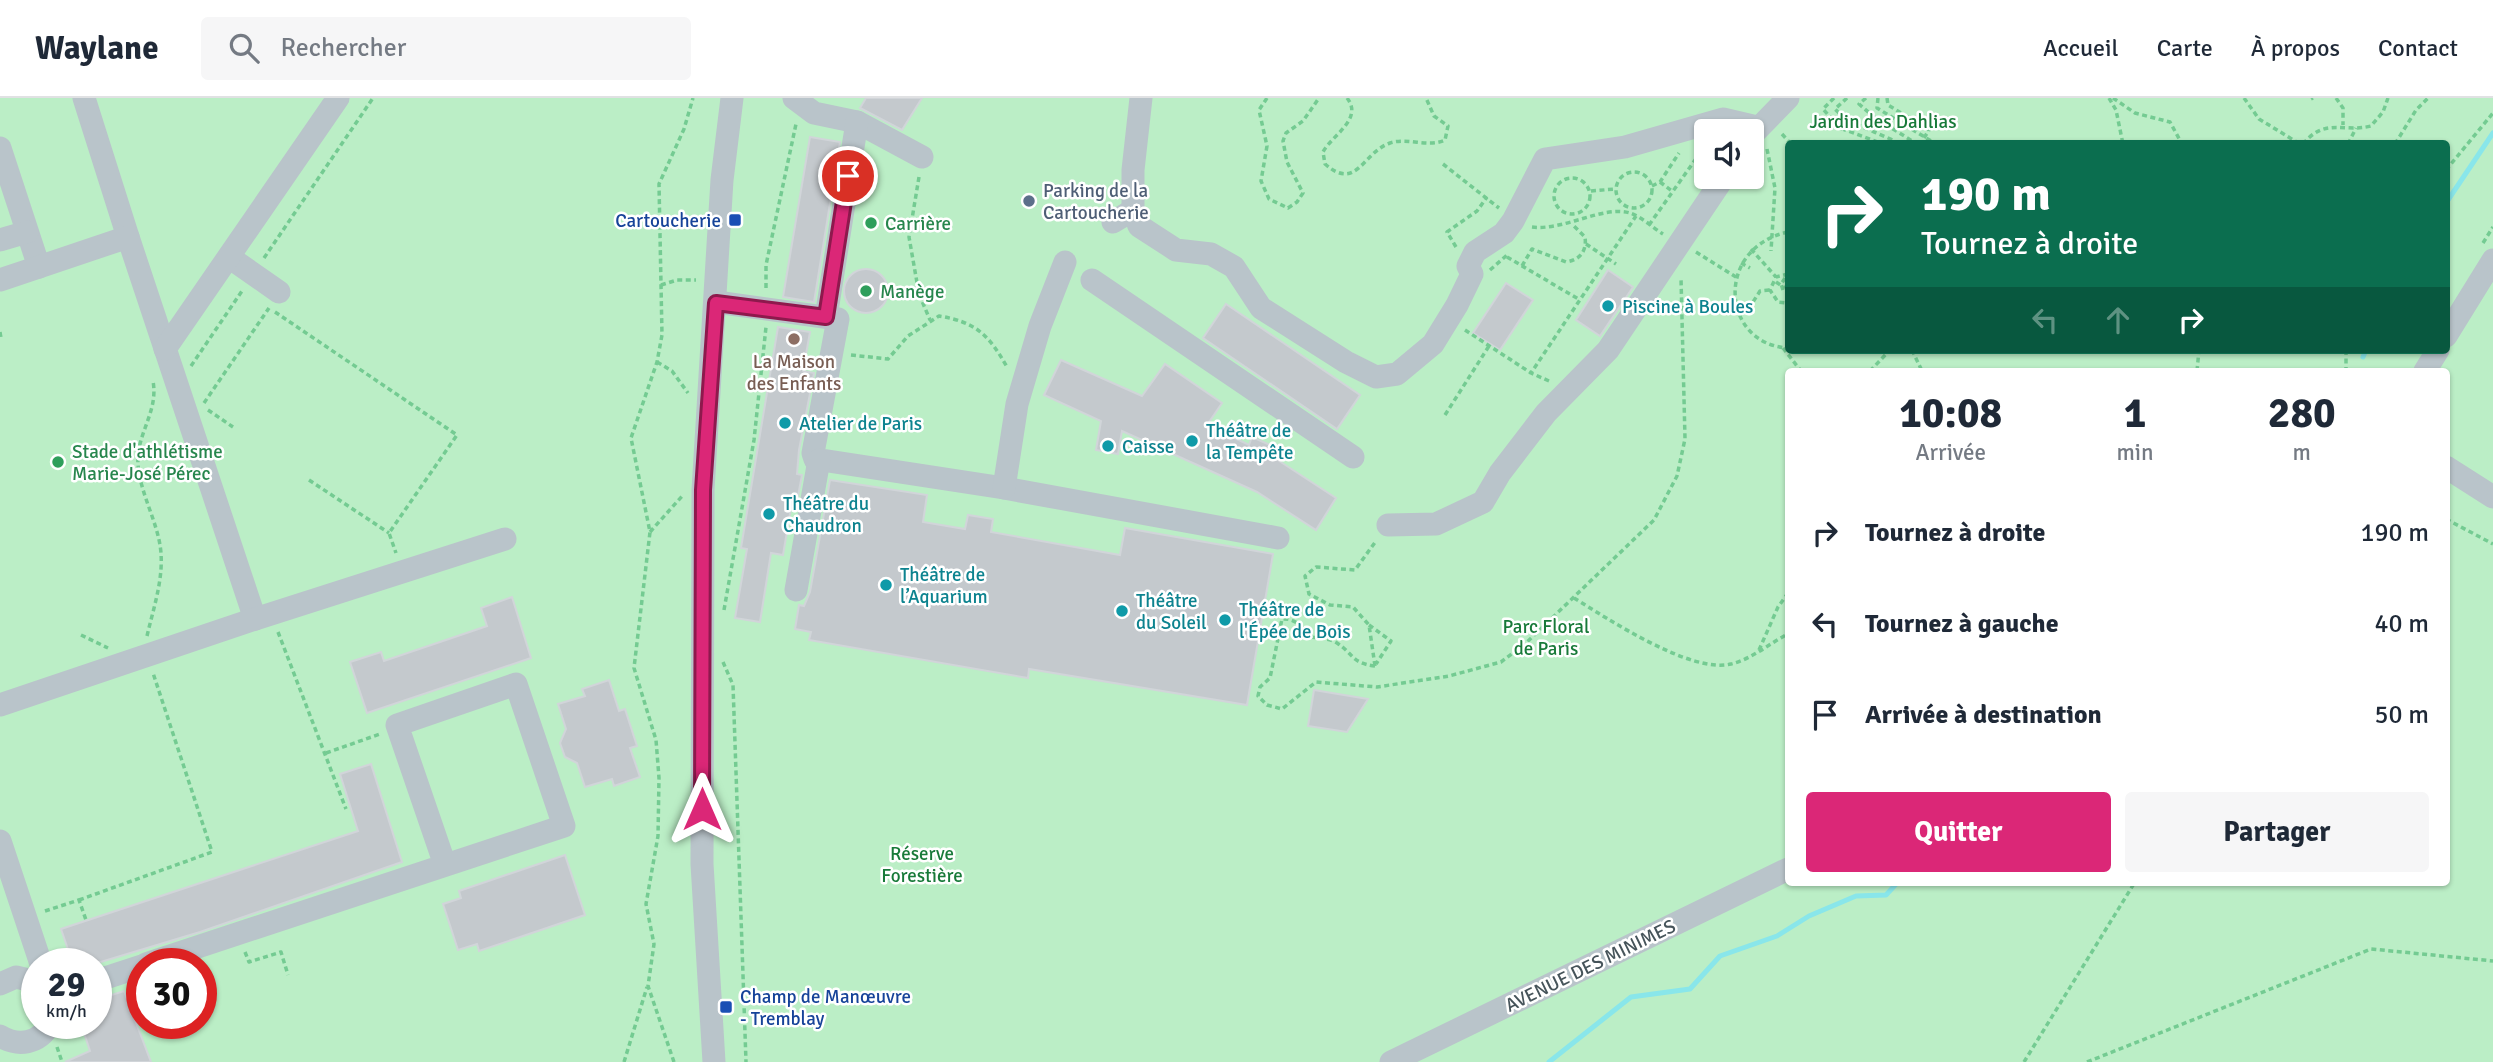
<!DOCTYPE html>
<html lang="fr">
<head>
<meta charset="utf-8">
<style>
  body { margin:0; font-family:Signika,sans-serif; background:#f6f6f7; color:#1f2937; height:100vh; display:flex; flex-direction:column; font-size:26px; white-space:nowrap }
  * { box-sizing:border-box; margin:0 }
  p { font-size:23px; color:#747a83 }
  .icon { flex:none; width:38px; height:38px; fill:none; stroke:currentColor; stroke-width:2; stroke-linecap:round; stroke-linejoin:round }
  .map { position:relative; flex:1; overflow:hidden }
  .details { position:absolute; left:1785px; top:270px; width:665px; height:518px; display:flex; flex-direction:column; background:#fff; border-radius:7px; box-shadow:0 2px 5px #0004 }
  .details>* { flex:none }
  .guide { position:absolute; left:1785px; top:42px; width:665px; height:214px; border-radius:7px; box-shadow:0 2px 5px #0004; background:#0b6e4f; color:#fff; overflow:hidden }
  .controls { position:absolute; left:1694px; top:21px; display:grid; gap:14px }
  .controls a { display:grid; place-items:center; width:70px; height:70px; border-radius:7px; background:#fff; box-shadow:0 2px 5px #0004; font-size:35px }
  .speed { position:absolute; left:21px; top:850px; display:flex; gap:14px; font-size:35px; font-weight:700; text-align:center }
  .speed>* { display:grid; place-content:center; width:91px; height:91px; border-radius:50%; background:#fff; box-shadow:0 2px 5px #0004; line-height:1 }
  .speed small { font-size:18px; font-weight:400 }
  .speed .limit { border:10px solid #d22; background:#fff; color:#111 }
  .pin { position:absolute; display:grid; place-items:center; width:60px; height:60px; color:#fff; margin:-30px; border:4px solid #fff; border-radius:50%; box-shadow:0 2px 7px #0007 }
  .me { position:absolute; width:77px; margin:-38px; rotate:0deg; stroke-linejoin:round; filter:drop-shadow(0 0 5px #0008) }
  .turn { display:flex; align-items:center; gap:24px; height:147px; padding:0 21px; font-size:32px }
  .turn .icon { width:91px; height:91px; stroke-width:2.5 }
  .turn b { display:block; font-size:49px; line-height:60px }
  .lanes { display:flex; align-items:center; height:66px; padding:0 21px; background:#0003; justify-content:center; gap:35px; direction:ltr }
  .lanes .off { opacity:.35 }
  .eta { display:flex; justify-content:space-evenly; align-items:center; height:119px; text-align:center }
  .eta b { font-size:42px; font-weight:700; line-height:49px }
  .cta { display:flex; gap:14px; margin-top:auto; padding:14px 21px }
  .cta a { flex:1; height:80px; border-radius:7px; background:#db2777; color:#fff; font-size:28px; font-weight:700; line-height:80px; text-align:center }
  .cta a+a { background:#f6f6f7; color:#1f2937 }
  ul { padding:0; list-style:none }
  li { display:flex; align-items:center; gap:21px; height:91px; padding:0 21px }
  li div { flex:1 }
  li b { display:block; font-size:26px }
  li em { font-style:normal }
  header { display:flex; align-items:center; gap:42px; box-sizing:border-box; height:98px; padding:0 35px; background:#fff; border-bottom:2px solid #e0e1e3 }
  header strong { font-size:33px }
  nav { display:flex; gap:38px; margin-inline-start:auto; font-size:24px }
  .search { width:490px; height:63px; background:#f6f6f7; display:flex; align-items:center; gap:18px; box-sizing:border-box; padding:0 24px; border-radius:7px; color:#747a83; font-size:26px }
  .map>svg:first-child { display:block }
  .green { fill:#bbeec6; fill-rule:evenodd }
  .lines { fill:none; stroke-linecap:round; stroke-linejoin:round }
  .stream { stroke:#89e6ea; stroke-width:5 }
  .building { fill:#c4c9cd; stroke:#d1d5d9; stroke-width:2 }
  .path { stroke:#74cb92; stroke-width:3.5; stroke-dasharray:5 3.5; stroke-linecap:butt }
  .minor { stroke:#b9c4ca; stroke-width:23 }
  .route-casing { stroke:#8e194d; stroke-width:18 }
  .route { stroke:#db2777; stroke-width:12 }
  .service-dot { fill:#5c6f8a; stroke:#fff; stroke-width:2.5 }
  .transit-dot { fill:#1a4fb4; stroke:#fff; stroke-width:2.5 }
  .leisure-dot { fill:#2e9e5b; stroke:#fff; stroke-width:2.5 }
  .culture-dot { fill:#0f9aa8; stroke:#fff; stroke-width:2.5 }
  .education-dot { fill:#8d6e63; stroke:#fff; stroke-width:2.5 }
  .labels { text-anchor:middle; stroke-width:5; stroke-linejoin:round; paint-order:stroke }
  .park-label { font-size:19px; fill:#187a39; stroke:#fff }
  .service-label { font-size:19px; fill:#4e5e75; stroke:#fff; text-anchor:start }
  .transit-label { font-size:19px; fill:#164399; stroke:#fff; text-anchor:end }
  .leisure-label { font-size:19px; fill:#27864d; stroke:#fff; text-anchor:start }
  .culture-label { font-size:19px; fill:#0d838f; stroke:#fff; text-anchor:start }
  .education-label { font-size:19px; fill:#785e54; stroke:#fff }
  .street-label { font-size:19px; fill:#46545a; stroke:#fff }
</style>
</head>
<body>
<header>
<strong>Waylane</strong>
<div class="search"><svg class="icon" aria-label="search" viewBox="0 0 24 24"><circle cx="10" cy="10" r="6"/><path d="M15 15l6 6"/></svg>Rechercher</div>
<nav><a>Accueil</a><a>Carte</a><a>À propos</a><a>Contact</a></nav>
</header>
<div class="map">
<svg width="2493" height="964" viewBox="0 0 2493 964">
  <rect width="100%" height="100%" fill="#f0edee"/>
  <path class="green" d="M0,0h2493v964h-2493zM1706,33h46v46h-46zM1788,46h658v206h-658zM1788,273h658v511h-658zM37,866h59v60h-59zM142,866h59v60h-59z"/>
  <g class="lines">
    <g class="stream">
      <path d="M2446,105l47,-70"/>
      <path d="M2363,259l3,-7"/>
      <path d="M1549,964l82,-65 59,-8 30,-33 57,-20 32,-20 47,-20 30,-1 12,-13"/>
    </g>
  </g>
  <g class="building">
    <path d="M866,0h56l-20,32 -42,-22z"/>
    <path d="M810,39l30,5 -26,160 -31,-5z"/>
    <circle cx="866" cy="193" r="22"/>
    <path d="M1608,172l25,17 -33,49 -24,-16z"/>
    <path d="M1506,185l27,17 -33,50 -27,-17z"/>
    <path d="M1226,206l134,91 -23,34 -134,-91z"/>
    <path d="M778,229l32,5 -7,39 11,2 -15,77 -2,24 5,1 -4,21h-5l-10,59 -12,-2 -11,69 -25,-4 12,-69 -6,-1z"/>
    <path d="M1061,262l81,36 23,-32 57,39 -15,22 42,20 3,-8 25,11 -4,9 63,41 -20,32 -59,-38 -135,-61 -4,23 -22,-4 5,-29 -57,-26z"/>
    <path d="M830,382l97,15 -4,27 42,7 3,-14 25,4 -2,13 129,23 5,-27 148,26 -26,151 -218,-36 -1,9 -219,-38 2,-8 -16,-3 4,-24 5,1 6,-14z"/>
    <path d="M512,499l19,61 -164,55 -17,-51 31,-10 3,9 103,-35 -6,-18z"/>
    <path d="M609,582l10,31 6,-2 12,37 -7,2 10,29 -26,9 -2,-7 -27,8 -8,-24 -12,-6 -5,-14 6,-14 -8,-25 27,-8 -3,-7z"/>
    <path d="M1314,592l54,9 -21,33 -39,-6z"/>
    <path d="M371,666l31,98 -202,70 -106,32h-21l-12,-35 297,-98 -18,-57z"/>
    <path d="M565,757l20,60 -106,36 -2,-7 -19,6 -15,-46 18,-6 -2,-7z"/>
    <path d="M124,893l27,71h-86l25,-11 -9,-27h15v-24z"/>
  </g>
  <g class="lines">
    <g class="path">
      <path d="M1267,0l-8,12 8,36 -6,35 8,18 19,9 9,-6 6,-9 -16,-31 -4,-21 3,-8 17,-12 16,-23"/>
      <path d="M1347,0c17,21 -16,38 -24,54l2,12c32,28 38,-12 65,-21 17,-6 38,5 55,-3l3,-14 -14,-10 -8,-18"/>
      <path d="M1834,0l-11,11 17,19 43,16"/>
      <path d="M1847,0l-12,11c14,16 44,23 65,35"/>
      <path d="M1866,0l-7,6 15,13 43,27"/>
      <path d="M1878,0l-1,10 59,36"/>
      <path d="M1887,0l1,7 41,25 -5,8"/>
      <path d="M2109,0l7,12 7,34"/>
      <path d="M2113,0l22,15 35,9 12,22"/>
      <path d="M2244,0l15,21 41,25"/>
      <path d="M2336,0l7,10v17"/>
      <path d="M2311,1l2,-1"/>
      <path d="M1782,36l9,10"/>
      <path d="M2303,46c22,-27 41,-11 68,-18l12,-14 5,-14"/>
      <path d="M2348,46l8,-16"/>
      <path d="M2395,46l21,-34 12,-12"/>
      <path d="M1767,51l8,39 -4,63"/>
      <path d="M1443,66l56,44"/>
      <path d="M2446,72l47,-57"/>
      <circle cx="1634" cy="92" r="18"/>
      <path d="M919,79l-10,60 10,57 11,26"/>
      <circle cx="1572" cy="98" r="18"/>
      <path d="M1660,84l12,9"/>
      <path d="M1652,88l8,-4 19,-29"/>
      <path d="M1591,93l24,-2"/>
      <path d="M1649,127l56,-79"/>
      <path d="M1532,129c32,4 71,-22 98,-14 12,4 23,15 33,21"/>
      <path d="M1788,134c-74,16 -67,112 0,116"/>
      <path d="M2483,145l10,-16"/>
      <path d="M1586,146l30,20"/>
      <path d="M1456,149l-9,-15 30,-21 10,-14"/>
      <path d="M1751,151l25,28"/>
      <path d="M1696,154l40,25"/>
      <path d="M1507,159l73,43"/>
      <path d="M264,160l109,-160"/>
      <path d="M1741,165l9,5"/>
      <path d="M1522,168l10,-17 34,13c14,-2 21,-11 19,-25l-12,-12"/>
      <path d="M1490,172l17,-15"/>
      <path d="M1788,176l-12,3 -6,13 8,12 10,1"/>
      <path d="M1776,184l9,6"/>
      <path d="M661,187l16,-5h19"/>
      <path d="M766,190v-23l30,-141"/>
      <path d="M1783,192l-2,-6 7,-10"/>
      <path d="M1738,211l15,-7 7,-11 10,-1"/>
      <path d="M275,214l182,123 -68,98 7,20"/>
      <path d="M1465,232l66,43"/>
      <path d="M0,234l1,6"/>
      <path d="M1783,250l18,23"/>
      <path d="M1912,252l10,21"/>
      <path d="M2346,252v21"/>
      <path d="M851,257l37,4 20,-23 31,-20c37,6 50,19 68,51"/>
      <path d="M657,264l15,9 16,22"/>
      <path d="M191,268l51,-75"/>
      <path d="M1870,273l20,-21"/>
      <path d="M2197,273l2,-21"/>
      <path d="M1549,283l-18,-8 105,-157"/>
      <path d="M204,305l65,-95"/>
      <path d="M208,312l25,17"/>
      <path d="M1445,317l44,-69"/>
      <path d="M309,382l80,53"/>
      <path d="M2446,421l47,25"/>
      <path d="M650,434l34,-38"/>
      <path d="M1574,500c34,21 117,76 157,66 21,-5 39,-21 57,-30"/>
      <path d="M724,512l30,-170 12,-113"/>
      <path d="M1369,527l22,16 -15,23"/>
      <path d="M278,534l68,177"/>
      <path d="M81,537l27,13"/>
      <path d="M147,538c7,-30 18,-61 13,-91 -5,-30 -24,-60 -22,-90 3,-27 20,-46 15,-74"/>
      <path d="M1759,552l19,-43 10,-14"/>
      <path d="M723,564l10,23 13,377"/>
      <path d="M1375,568c-24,-3 -21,-12 -38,-23 -8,-5 -18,-5 -27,-6 -7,-10 -15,-19 -28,-18l-12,59 -10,9 -2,9 9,9 15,4 34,-27 61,5 72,-11 52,-14 25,-19 128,-123 23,-44 8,-37 -4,-161"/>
      <path d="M1375,568l-6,-41 -16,-18 -23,-2 -21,-11 -4,-18 11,-9 39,3 21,-29"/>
      <path d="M326,655l54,-19"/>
      <path d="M79,802l133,-48 -59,-179"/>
      <path d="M45,813l34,-11 7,20"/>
      <path d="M245,854l4,10 32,-10 7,23"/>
      <path d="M129,893l9,26 4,1"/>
      <path d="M57,949l5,15"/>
      <path d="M624,964l23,-75"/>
      <path d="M674,964l-26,-76 6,-42 -8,-40 12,-68 1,-58 -3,-38 -22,-72 16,-136 -19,-94 26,-76 5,-27 -3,-151 25,-55 9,-31"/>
      <path d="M2024,964l111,-180"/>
      <path d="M2087,964l284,-113 122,12"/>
    </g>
    <g class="minor">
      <path d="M84,0l44,139"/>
      <path d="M794,0l20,15 43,9 65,35"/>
      <path d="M1141,0l-8,72v40l6,16 37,24 35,4 23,13 27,41 85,54 30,15 21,-3 36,-30 24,-39 15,-31 -4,-8 7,-14 29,-19 9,-12 32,-62 80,-12 98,-28 34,8"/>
      <path d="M1752,37l36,-37"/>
      <path d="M0,50l39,119"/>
      <path d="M1113,124l20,-12"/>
      <path d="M0,142l27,-8"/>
      <path d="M229,159l50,35"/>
      <path d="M0,182l128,-43 127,382"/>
      <path d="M1092,182l261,177"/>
      <path d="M716,204l122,17 -25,134 2,6 189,29 274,50"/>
      <path d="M826,219l31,-195"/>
      <path d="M2446,238l47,-76"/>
      <path d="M165,251l173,-251"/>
      <path d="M2425,273l13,-21"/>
      <path d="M2446,369l47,30"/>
      <path d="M1004,390l13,-84 23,-78 25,-64"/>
      <path d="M1388,427l48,-1 47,-22 17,-29 46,-60 62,-63 116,-173"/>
      <path d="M796,492l23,-130"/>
      <path d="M0,607l255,-86 250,-80"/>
      <path d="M0,743l41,123"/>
      <path d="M146,866c140,-46 279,-92 418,-138l-48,-142 -119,41 48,140"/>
      <path d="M96,883l46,-15"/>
      <path d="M0,886l16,-7 21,5"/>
      <path d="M0,938c18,11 39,8 50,-12"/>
      <path d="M714,964l-12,-198 1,-374 19,-310 10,-82"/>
      <path d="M1391,964l397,-193"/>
    </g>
  </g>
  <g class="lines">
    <g class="route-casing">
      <path id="route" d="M702,711l1,-319 13,-187 110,14 22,-141"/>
    </g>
    <use href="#route" class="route"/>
  </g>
  <circle class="service-dot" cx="1029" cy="103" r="7"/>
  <g class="transit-dot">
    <rect x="728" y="115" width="14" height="14" rx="3.5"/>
    <rect x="719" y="902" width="14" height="14" rx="3.5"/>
  </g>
  <g class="leisure-dot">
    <circle cx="871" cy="125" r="7"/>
    <circle cx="866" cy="193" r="7"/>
    <circle cx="58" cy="364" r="7"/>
  </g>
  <g class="culture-dot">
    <circle cx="1608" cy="208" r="7"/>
    <circle cx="785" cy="325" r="7"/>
    <circle cx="1192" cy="343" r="7"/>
    <circle cx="1108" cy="348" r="7"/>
    <circle cx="769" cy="416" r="7"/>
    <circle cx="886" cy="487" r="7"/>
    <circle cx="1122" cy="513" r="7"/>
    <circle cx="1225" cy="522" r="7"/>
  </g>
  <circle class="education-dot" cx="794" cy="241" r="7"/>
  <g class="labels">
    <g class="park-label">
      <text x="1883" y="30">Jardin des Dahlias</text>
      <text x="1546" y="535">Parc Floral<tspan x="1546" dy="22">de Paris</tspan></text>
      <text x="922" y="762">Réserve<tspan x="922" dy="22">Forestière</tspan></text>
    </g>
    <g class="service-label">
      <text x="1043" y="99">Parking de la<tspan x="1043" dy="22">Cartoucherie</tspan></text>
    </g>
    <g class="transit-label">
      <text x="721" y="129">Cartoucherie</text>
      <text x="740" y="905" text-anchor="start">Champ de Manœuvre<tspan x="740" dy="22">- Tremblay</tspan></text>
    </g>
    <g class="leisure-label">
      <text x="885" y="132">Carrière</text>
      <text x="880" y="200">Manège</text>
      <text x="72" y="360">Stade d'athlétisme<tspan x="72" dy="22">Marie-José Pérec</tspan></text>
    </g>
    <g class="culture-label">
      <text x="1622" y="215">Piscine à Boules</text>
      <text x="799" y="332">Atelier de Paris</text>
      <text x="1206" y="339">Théâtre de<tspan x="1206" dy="22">la Tempête</tspan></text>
      <text x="1122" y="355">Caisse</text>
      <text x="783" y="412">Théâtre du<tspan x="783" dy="22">Chaudron</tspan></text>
      <text x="900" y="483">Théâtre de<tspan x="900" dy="22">l’Aquarium</tspan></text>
      <text x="1136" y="509">Théâtre<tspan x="1136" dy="22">du Soleil</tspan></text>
      <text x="1239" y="518">Théâtre de<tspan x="1239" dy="22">l'Épée de Bois</tspan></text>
    </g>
    <g class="education-label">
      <text x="794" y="270">La Maison<tspan x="794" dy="22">des Enfants</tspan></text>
    </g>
    <g class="street-label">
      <text transform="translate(1590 867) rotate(-26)" y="7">AVENUE DES MINIMES</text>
    </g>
  </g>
</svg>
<div class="controls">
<a><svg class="icon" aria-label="sound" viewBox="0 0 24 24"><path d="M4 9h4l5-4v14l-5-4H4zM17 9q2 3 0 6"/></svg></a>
</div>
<div class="speed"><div>29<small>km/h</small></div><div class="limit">30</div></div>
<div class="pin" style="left:848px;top:78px;background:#d93025"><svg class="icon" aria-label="arrive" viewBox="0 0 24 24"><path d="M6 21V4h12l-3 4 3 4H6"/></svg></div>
<svg class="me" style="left:702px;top:711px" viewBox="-20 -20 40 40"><path d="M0-17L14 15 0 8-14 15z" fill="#db2777" stroke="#fff" stroke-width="4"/></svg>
<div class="guide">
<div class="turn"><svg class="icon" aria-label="right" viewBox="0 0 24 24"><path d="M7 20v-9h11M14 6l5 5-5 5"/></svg><div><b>190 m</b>Tournez à droite</div></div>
<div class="lanes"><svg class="icon off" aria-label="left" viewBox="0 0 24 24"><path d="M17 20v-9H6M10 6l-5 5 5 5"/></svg><svg class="icon off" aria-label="ahead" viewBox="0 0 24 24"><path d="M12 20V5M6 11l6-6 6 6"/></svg><svg class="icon" aria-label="right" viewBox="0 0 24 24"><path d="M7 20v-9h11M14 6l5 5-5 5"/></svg></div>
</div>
<section class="details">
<div class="eta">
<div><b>10:08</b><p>Arrivée</p></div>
<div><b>1</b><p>min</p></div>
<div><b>280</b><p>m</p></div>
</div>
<ul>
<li><svg class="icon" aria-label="right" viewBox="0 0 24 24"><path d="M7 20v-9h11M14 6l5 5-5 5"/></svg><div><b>Tournez à droite</b></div><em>190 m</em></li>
<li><svg class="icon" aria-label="left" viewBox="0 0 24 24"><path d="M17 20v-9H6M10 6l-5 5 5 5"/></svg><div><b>Tournez à gauche</b></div><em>40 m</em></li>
<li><svg class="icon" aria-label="arrive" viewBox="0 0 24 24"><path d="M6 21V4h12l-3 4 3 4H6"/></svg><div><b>Arrivée à destination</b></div><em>50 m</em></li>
</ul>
<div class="cta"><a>Quitter</a><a>Partager</a></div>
</section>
</div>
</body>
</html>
